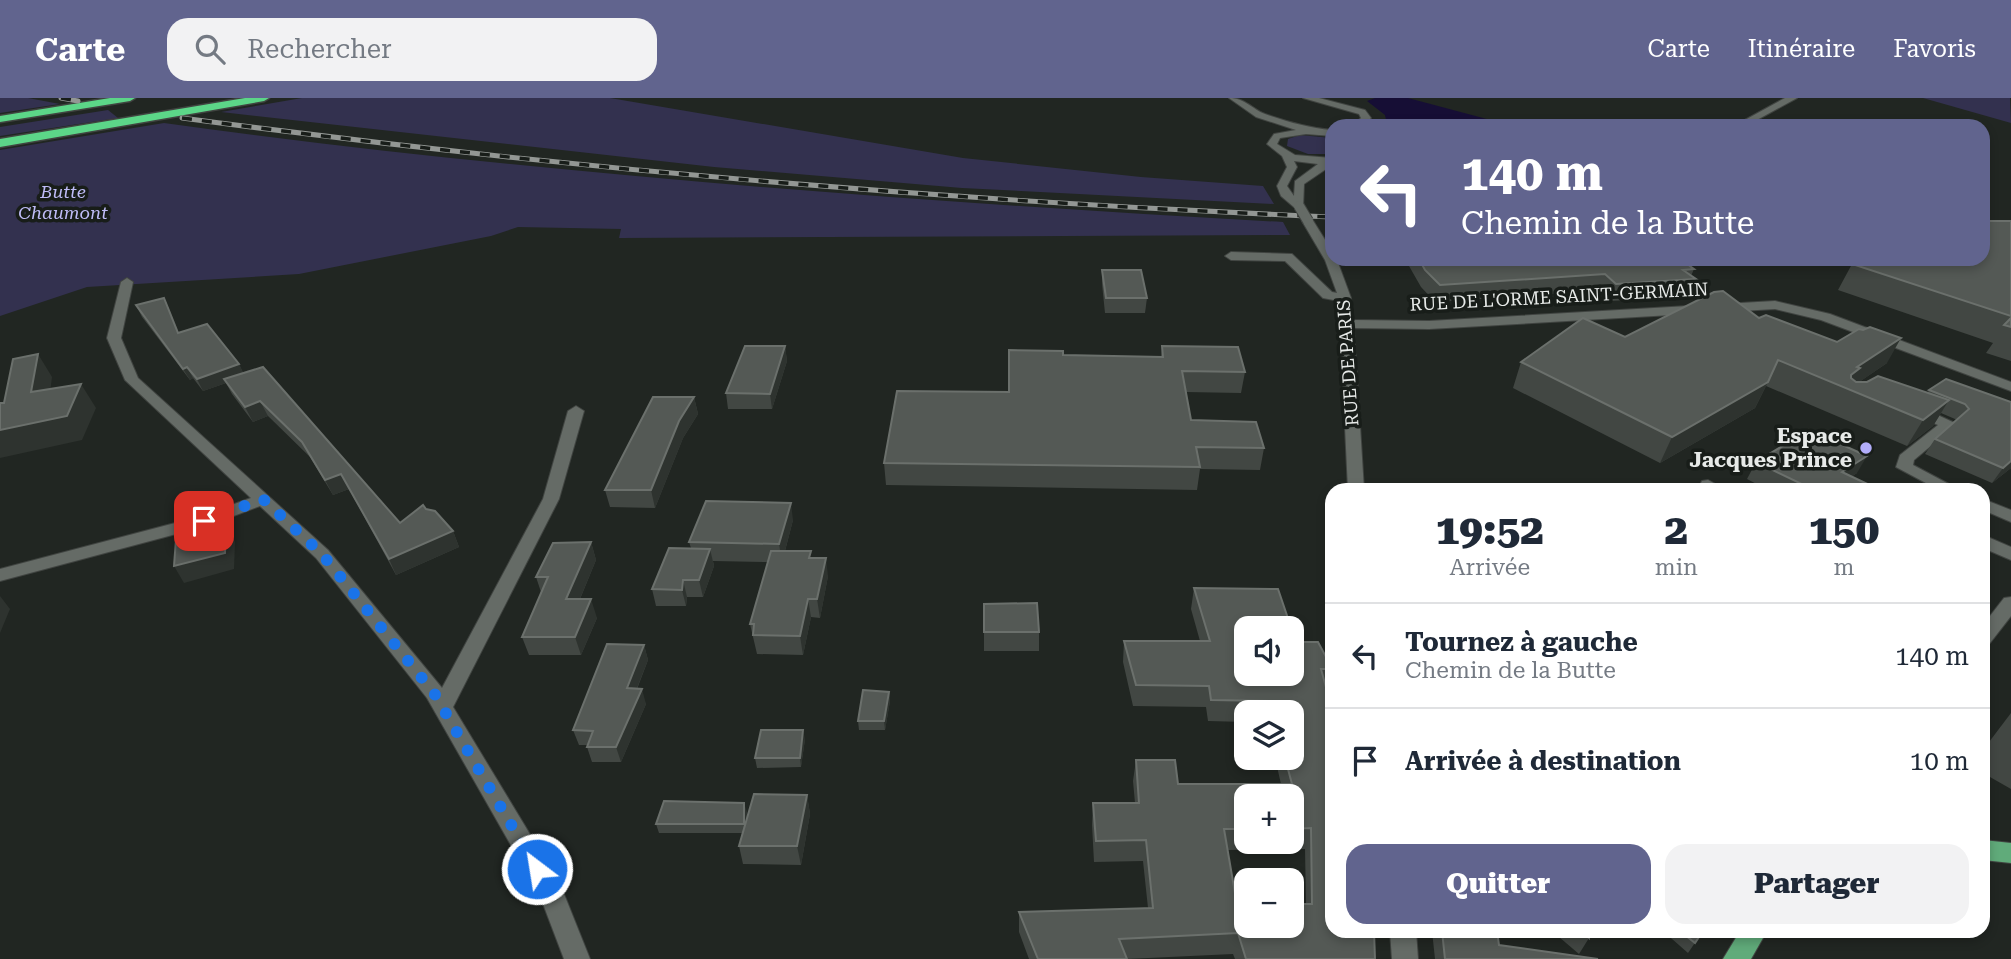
<!DOCTYPE html>
<html lang="fr">
<head>
<meta charset="utf-8">
<style>
  body { margin:0; font-family:"Roboto Serif",serif; background:#f2f2f3; color:#1f2937; height:100vh; display:flex; flex-direction:column; font-size:26px; white-space:nowrap }
  * { box-sizing:border-box; margin:0 }
  p { font-size:23px; color:#747a83 }
  .icon { flex:none; width:38px; height:38px; fill:none; stroke:currentColor; stroke-width:2; stroke-linecap:round; stroke-linejoin:round }
  .map { position:relative; flex:1; overflow:hidden }
  .side { position:absolute; left:1325px; top:385px; width:665px; height:455px; display:flex; flex-direction:column; background:#fff; border-radius:21px; box-shadow:0 4px 10px #0003 }
  .side>* { flex:none }
  .guide { position:absolute; left:1325px; top:21px; width:665px; height:147px; border-radius:21px; box-shadow:0 4px 10px #0003; background:#61648e; color:#fff; overflow:hidden }
  .fabs { position:absolute; left:1234px; top:518px; display:grid; gap:14px }
  .fabs a { display:grid; place-items:center; width:70px; height:70px; border-radius:14px; background:#fff; box-shadow:0 4px 10px #0003; font-size:35px }
  .pin { position:absolute; display:grid; place-items:center; width:60px; height:60px; color:#fff; margin:-30px; border-radius:14px; box-shadow:0 4px 10px #0006 }
  .me { position:absolute; width:77px; margin:-38px; rotate:329deg; stroke-linejoin:round; filter:drop-shadow(0 0 5px #0008) }
  .turn { display:flex; align-items:center; gap:24px; height:147px; padding:0 21px; font-size:32px }
  .turn .icon { width:91px; height:91px; stroke-width:2.5 }
  .turn b { display:block; font-size:49px; line-height:60px }
  .eta { display:flex; justify-content:space-evenly; align-items:center; height:119px; text-align:center }
  .eta b { font-size:42px; font-weight:800; line-height:49px }
  .cta { display:flex; gap:14px; margin-top:auto; padding:14px 21px }
  .cta a { flex:1; height:80px; border-radius:21px; background:#61648e; color:#fff; font-size:28px; font-weight:800; line-height:80px; text-align:center }
  .cta a+a { background:#f2f2f3; color:#1f2937 }
  ul { padding:0; list-style:none }
  li { display:flex; align-items:center; gap:21px; height:105px; padding:0 21px; border-top:2px solid #e0e1e3 }
  li div { flex:1 }
  li b { display:block; font-size:26px }
  li em { font-style:normal }
  header { display:flex; align-items:center; gap:42px; box-sizing:border-box; height:98px; padding:0 35px; background:#61648e; color:#fff }
  header strong { font-size:33px }
  nav { display:flex; gap:38px; margin-inline-start:auto; font-size:24px }
  .search { width:490px; height:63px; background:#f2f2f3; display:flex; align-items:center; gap:18px; box-sizing:border-box; padding:0 24px; border-radius:21px; color:#747a83; font-size:26px }
  .map>svg:first-child { display:block }
  .green { fill:#33314f }
  .water { fill:#160e35 }
  .lines { fill:none; stroke-linecap:round; stroke-linejoin:round }
  .minor-casing { stroke:#404441; stroke-width:2 }
  .major-casing { stroke:#404441; stroke-width:2 }
  .highway-casing { stroke:#404441; stroke-width:3 }
  .minor { fill:#656b66; fill-rule:evenodd }
  .major { fill:#60ab7a; fill-rule:evenodd }
  .highway { fill:#5cd688; fill-rule:evenodd }
  .rail-casing { stroke:#939794; stroke-width:5 }
  .rail { stroke:#181d19; stroke-width:3.5; stroke-dasharray:10; stroke-linecap:butt }
  .minor-bridge-casing { stroke:#404441; stroke-width:12; stroke-linecap:butt }
  .minor-bridge { stroke:#656b66; stroke-width:10 }
  .wall { fill:#424743; fill-rule:evenodd }
  .shaded-wall { fill:#2e332f }
  .building { fill:#545955; stroke:#6b706c; stroke-width:2; fill-rule:evenodd }
  .route { stroke:#1a73e8; stroke-width:12; stroke-dasharray:0 21.6 }
  .poi-dot { fill:#b2adf9; stroke:#181d19; stroke-width:2.5 }
  .labels { text-anchor:middle; stroke-width:7; stroke-linejoin:round; paint-order:stroke }
  .far-park-label { font-size:18px; font-style:italic; fill:#bfbcf7; stroke:#181d19 }
  .far-street-label { font-size:18px; fill:#e7eae8; stroke:#181d19 }
  .poi-label { font-size:21px; font-weight:bold; fill:#e7eae8; stroke:#181d19; text-anchor:end }
</style>
</head>
<body>
<header>
<strong>Carte</strong>
<div class="search"><svg class="icon" aria-label="search" viewBox="0 0 24 24"><circle cx="10" cy="10" r="6"/><path d="M15 15l6 6"/></svg>Rechercher</div>
<nav><a>Carte</a><a>Itinéraire</a><a>Favoris</a></nav>
</header>
<div class="map">
<svg width="2011" height="861" viewBox="0 0 2011 861">
  <rect width="100%" height="100%" fill="#212622"/>
  <g class="green">
    <path d="M0,0h28l32,6 -60,9z"/>
    <path d="M302,0h308l353,60 178,19 122,9 11,18 -312,-16 -248,-21 -493,-55z"/>
    <path d="M1923,0h87l1,25z"/>
    <path d="M108,12l10,8 -118,18v-9z"/>
    <path d="M164,25c371,51 745,78 1119,99l7,13 -671,3 2,-9 -103,-2 -27,9 -192,38 -212,13 -87,29v-166z"/>
    <path d="M1300,37l32,3v16h-24l-21,-8 1,-7z"/>
  </g>
  <path class="water" d="M1375,0h33l105,28h-133l6,-6 -1,-5 -18,-14z"/>
  <g class="lines">
    <g class="minor-casing">
      <g id="minor">
        <path d="M1229,0c16,0 23,11 36,16 23,8 44,14 67,16v6l-26,-2 -26,4 -3,6 18,11 37,3v7l-28,19 -1,24h-8l-14,-12 -4,-10 10,-19 -5,-11 -15,-12 7,-10 22,-4 -40,-13zM1294,63l24,3 -23,17 -1,15 -7,-10 10,-19z"/>
        <path d="M1303,0h16l46,12 6,8 -8,8h-11l9,-8 -2,-4z"/>
        <path d="M1785,0h12l-51,28h-12z"/>
        <path d="M1308,120l4,1 20,32v8l5,1 14,38 2,22 76,1 346,-20 55,13 181,68v9l-190,-71 -46,-11 -346,20 -75,-1 10,162h-16l-9,-189 -16,-3 -38,-37 -54,-1 -6,-4 6,-4 61,2 40,38 5,1 -12,-33 -23,-39z"/>
        <path d="M127,180l6,4 -12,56 17,40 190,172 114,138 101,-189 25,-88 8,-5 8,5 -25,88 -106,208 107,177 30,75h-26l-24,-63 -113,-198 -111,-140 -56,-52 -50,19 -210,56v-12l198,-52 53,-19 -126,-118 -18,-42 14,-56z"/>
        <path d="M1916,307l41,19 -43,36 -1,5 47,25h-21l-43,-23 4,-12 38,-30 -27,-12 -3,-3 3,-3z"/>
        <path d="M1708,382l18,10 -24,-1 -2,-4 2,-4z"/>
        <path d="M1983,401l28,11v12l-28,-12z"/>
        <path d="M1983,437l28,12v13l-28,-12z"/>
        <path d="M2011,499v19l-21,27 -7,2v-20l21,-27z"/>
        <path d="M1390,833h26l2,28h-26z"/>
      </g>
    </g>
    <g class="major-casing">
      <g id="major">
        <path d="M1983,742l28,3v20l-28,-3z"/>
        <path d="M1740,833h27l-16,28h-28z"/>
      </g>
    </g>
    <g class="highway-casing">
      <g id="highway">
        <path d="M110,0h25l-5,3 -130,21v-6z"/>
        <path d="M245,0h24l-5,3 -264,46v-8z"/>
      </g>
    </g>
    <use href="#minor" class="minor"/>
    <use href="#major" class="major"/>
    <use href="#highway" class="highway"/>
    <g class="rail-casing">
      <g id="rail">
        <path d="M61,0l17,3"/>
        <path d="M182,20c382,51 765,83 1150,99"/>
      </g>
    </g>
    <use href="#rail" class="rail"/>
    <g class="minor-bridge-casing">
      <path id="minor-bridge" d="M1299,108l9,15"/>
    </g>
    <use href="#minor-bridge" class="minor-bridge"/>
  </g>
  <g class="wall">
    <path d="M2011,123v140l-25,-8 7,-10 -155,-53 14,-26z"/>
    <path d="M1405,161h275l14,10 -3,7 5,3 -7,18 -80,4 -10,-10 -164,11 -14,-15z"/>
    <path d="M1102,172l45,28 -2,15h-40l-3,-29z"/>
    <path d="M164,200l15,35 60,31 4,9 157,150 26,-14 27,22 6,16 -63,28 -47,-86 -16,6 -23,-38 -42,-41 -15,6 -21,-28 -6,-11 -23,8 -10,-13 -3,2 -48,-63 -6,-12z"/>
    <path d="M1759,220l78,24 26,-12 24,33 -28,19 69,10 1,-2 82,12v66l-19,15 -67,-29 10,-15 21,-19 -1,-1 -14,-6 -8,13 -26,20 -141,-60 -11,22 -95,55 -147,-75 8,-26 104,-25z"/>
    <path d="M785,248l2,15 -15,48h-44l-2,-16z"/>
    <path d="M1162,248l83,26 -4,21 -55,-1 5,28 73,28 -4,22 -60,-1 -3,21 -311,-5 -2,-22 125,-71 54,-37 98,2z"/>
    <path d="M694,299l4,17 -15,24 -28,70 -45,-1 -5,-17z"/>
    <path d="M1756,364l101,11 -6,4 29,13h-112l-21,-11z"/>
    <path d="M793,422l-8,31 27,7 16,18 -8,42 -9,-1 -8,38 -46,-1 -7,-30 18,-62 -55,-1 1,5 -11,31h-16l-1,9h-30l-4,-17 39,-41 -2,-6z"/>
    <path d="M591,444l5,18 -16,39 17,19 -16,37h-52l-7,-18 19,-45 -5,-15z"/>
    <path d="M1194,490l102,54 36,26v4l-5,18 48,269h-140l-2,-5 -106,5h-98l-10,-27v-20l129,-4 -5,-47 -49,1 -2,-37 1,-22h42l-2,-22 3,-21 42,24h103l-6,-26h17v-46h-46v10l-38,-1 -2,-14 -73,-1 -10,-44 1,-21h76l-9,-32zM1246,698h46v46h-46zM1305,751l1,55 -69,1 -10,-55z"/>
    <path d="M984,506l55,28v19h-55z"/>
    <path d="M644,547l4,15 -11,29 9,15 -25,58h-29l-5,-15v-2h-8l-6,-15z"/>
    <path d="M889,594l1,9 -5,29h-26l-1,-9z"/>
    <path d="M2011,615v76l-28,-16v-23z"/>
    <path d="M805,641l-4,28 -44,1 -2,-10z"/>
    <path d="M807,697l3,19 -9,51 -58,-1 -4,-18 3,-13h-83l-3,-9 91,-12v7z"/>
    <path d="M1432,833h65l2,14 99,14h-163z"/>
    <path d="M1552,833h37v7l-10,16z"/>
    <path d="M1663,833h40l-15,22z"/>
  </g>
  <g class="shaded-wall">
    <path d="M164,200l6,12 14,35 -6,-12z"/>
    <path d="M1901,240l-14,25 -38,26 2,-14 6,-8z"/>
    <path d="M785,248l2,15 -15,48 -2,-15z"/>
    <path d="M38,256l14,23 -5,39 -16,-24z"/>
    <path d="M239,266l6,12 -21,3 2,4 -23,8 -6,-12z"/>
    <path d="M187,269l6,11 -3,2 -7,-11z"/>
    <path d="M1768,284l-13,26 -95,55 12,-26z"/>
    <path d="M81,286l15,24 -14,32 -82,18v-28z"/>
    <path d="M694,299l4,17 -15,24 -28,70 -4,-18 28,-69z"/>
    <path d="M1949,302l-16,26 -26,20 16,-26z"/>
    <path d="M260,303l8,15 -15,6 -8,-15z"/>
    <path d="M1867,358l-10,17 -26,17 11,-18z"/>
    <path d="M2011,363v7l-19,15 11,-15z"/>
    <path d="M341,376l8,15 -16,6 -8,-15z"/>
    <path d="M791,405l2,17 -11,42 -3,-18z"/>
    <path d="M226,428l9,16 -1,27 -50,14 -10,-17z"/>
    <path d="M453,433l6,16 -63,28 -7,-16z"/>
    <path d="M591,444l5,18 -24,58 -6,-19z"/>
    <path d="M710,451l4,17 -11,31 -4,-17z"/>
    <path d="M826,460l2,18 -8,42 -3,-19z"/>
    <path d="M683,482l4,17 -1,9 -4,-16z"/>
    <path d="M0,498l10,13 -10,24z"/>
    <path d="M591,501l6,19 -16,37 -6,-18z"/>
    <path d="M808,501l3,18 -8,38 -3,-19z"/>
    <path d="M644,547l4,15 -17,43 -4,-15z"/>
    <path d="M642,591l4,15 -25,58 -5,-15z"/>
    <path d="M889,594l1,9 -5,29 -1,-9z"/>
    <path d="M803,632l2,9 -4,28 -1,-9z"/>
    <path d="M807,697l3,19 -9,51 -4,-19z"/>
    <path d="M744,705l3,9 -1,21 -2,-9z"/>
  </g>
  <g class="building">
    <path d="M1983,123h28v95l-159,-52 8,-5h123z"/>
    <path d="M1419,161h261l14,10 -11,1 13,9 -80,5 -11,-10 -165,11 -15,-15z"/>
    <path d="M1102,172h39l6,28h-41z"/>
    <path d="M1723,193l36,27 7,-3 71,27 22,-13 4,1 7,-3 31,11 -44,29 3,1 -9,7v3l5,4h11l11,-6 71,24 -26,20 -145,-60 -10,22 -96,55 -151,-75 62,-44 42,19 89,-45z"/>
    <path d="M164,200l14,35 29,-9 32,40 -42,15 -10,-12 -4,2 -47,-64z"/>
    <path d="M2011,220v9l-7,-2z"/>
    <path d="M745,248h40l-15,48 -44,-1z"/>
    <path d="M1162,248l76,1 7,25 -63,-1 9,49 65,2 8,26 -68,-1 4,20 -316,-4 13,-72 112,1v-42l54,1v4l100,2z"/>
    <path d="M38,256l-7,38 50,-8 -14,32 -67,14v-27h4l9,-44z"/>
    <path d="M263,269l137,156 23,-18 3,4 9,2 18,20 -64,28 -48,-85 -16,6 -23,-38 -42,-41 -15,6 -21,-28z"/>
    <path d="M1946,281l65,23v59l-8,7 -68,-29 34,-30 -4,-5 -36,-14z"/>
    <path d="M653,299h41l-15,24 -28,69h-46z"/>
    <path d="M1809,332l58,26 -25,16 38,18h-66l-58,-28z"/>
    <path d="M706,403l85,2 -12,41 -90,-2z"/>
    <path d="M226,428l-1,27 -51,13 2,-27z"/>
    <path d="M591,444l-25,57h25l-16,38h-53l26,-60h-12l17,-34z"/>
    <path d="M669,450l41,1 -11,31h-16l-1,10 -30,-1z"/>
    <path d="M771,453h40l-2,7h17l-9,41h-9l-8,37 -47,-1 1,-11h-4z"/>
    <path d="M1194,490l84,1 18,53h22l14,26v1h-11l11,40v222h42l1,28h-129l-8,-26 -119,6 8,20h-89l-19,-47 134,-4 -7,-68 -50,1 -3,-38h46l-3,-43h39l3,24h114l-7,-26h7v-46h-19l-3,-11 -59,-1 -2,-14 -73,-1 -12,-44h86zM1246,530h46v46h-46zM1246,698h46v33l19,-1 1,76h-20v22h-46v-21h-9l-13,-76h22z"/>
    <path d="M1037,505l2,29h-55v-28z"/>
    <path d="M607,546l37,1 -17,43 15,1 -26,58h-29l6,-16 -20,-1z"/>
    <path d="M863,592l26,2 -5,29h-26z"/>
    <path d="M761,632h42l-3,28h-45z"/>
    <path d="M754,696l53,1 -10,51h-58z"/>
    <path d="M664,703l80,2v21h-88z"/>
    <path d="M1442,833h55l2,14 99,14h-153z"/>
    <path d="M1581,833h8v7z"/>
    <path d="M1680,833h23l-8,12z"/>
  </g>
  <g class="lines">
    <path class="route" d="M204,423l59,-22 59,55 112,139 103,176"/>
  </g>
  <circle class="poi-dot" cx="1866" cy="350" r="7"/>
  <g class="labels">
    <g class="far-park-label">
      <text x="63" y="100">Butte<tspan x="63" dy="21">Chaumont</tspan></text>
    </g>
    <g class="far-street-label">
      <text transform="translate(1559 199) rotate(-3)" y="6">RUE DE L'ORME SAINT-GERMAIN</text>
      <text transform="translate(1348 265) rotate(-94)" y="6">RUE DE PARIS</text>
    </g>
    <g class="poi-label">
      <text x="1852" y="345">Espace<tspan x="1852" dy="24">Jacques Prince</tspan></text>
    </g>
  </g>
</svg>
<div class="fabs">
<a><svg class="icon" aria-label="sound" viewBox="0 0 24 24"><path d="M4 9h4l5-4v14l-5-4H4zM17 9q2 3 0 6"/></svg></a>
<a><svg class="icon" aria-label="layers" viewBox="0 0 24 24"><path d="M12 4l9 5-9 5-9-5zM3 14l9 5 9-5"/></svg></a>
<a>+</a>
<a>−</a>
</div>
<div class="pin" style="left:204px;top:423px;background:#d93025"><svg class="icon" aria-label="arrive" viewBox="0 0 24 24"><path d="M6 21V4h12l-3 4 3 4H6"/></svg></div>
<svg class="me" style="left:537px;top:771px" viewBox="-20 -20 40 40"><circle r="17" fill="#1a73e8" stroke="#fff" stroke-width="3"/><path d="M0-11L8 9 0 5-8 9z" fill="#fff"/></svg>
<div class="guide">
<div class="turn"><svg class="icon" aria-label="left" viewBox="0 0 24 24"><path d="M17 20v-9H6M10 6l-5 5 5 5"/></svg><div><b>140 m</b>Chemin de la Butte</div></div>
</div>
<section class="side">
<div class="eta">
<div><b>19:52</b><p>Arrivée</p></div>
<div><b>2</b><p>min</p></div>
<div><b>150</b><p>m</p></div>
</div>
<ul>
<li><svg class="icon" aria-label="left" viewBox="0 0 24 24"><path d="M17 20v-9H6M10 6l-5 5 5 5"/></svg><div><b>Tournez à gauche</b><p>Chemin de la Butte</p></div><em>140 m</em></li>
<li><svg class="icon" aria-label="arrive" viewBox="0 0 24 24"><path d="M6 21V4h12l-3 4 3 4H6"/></svg><div><b>Arrivée à destination</b></div><em>10 m</em></li>
</ul>
<div class="cta"><a>Quitter</a><a>Partager</a></div>
</section>
</div>
</body>
</html>
